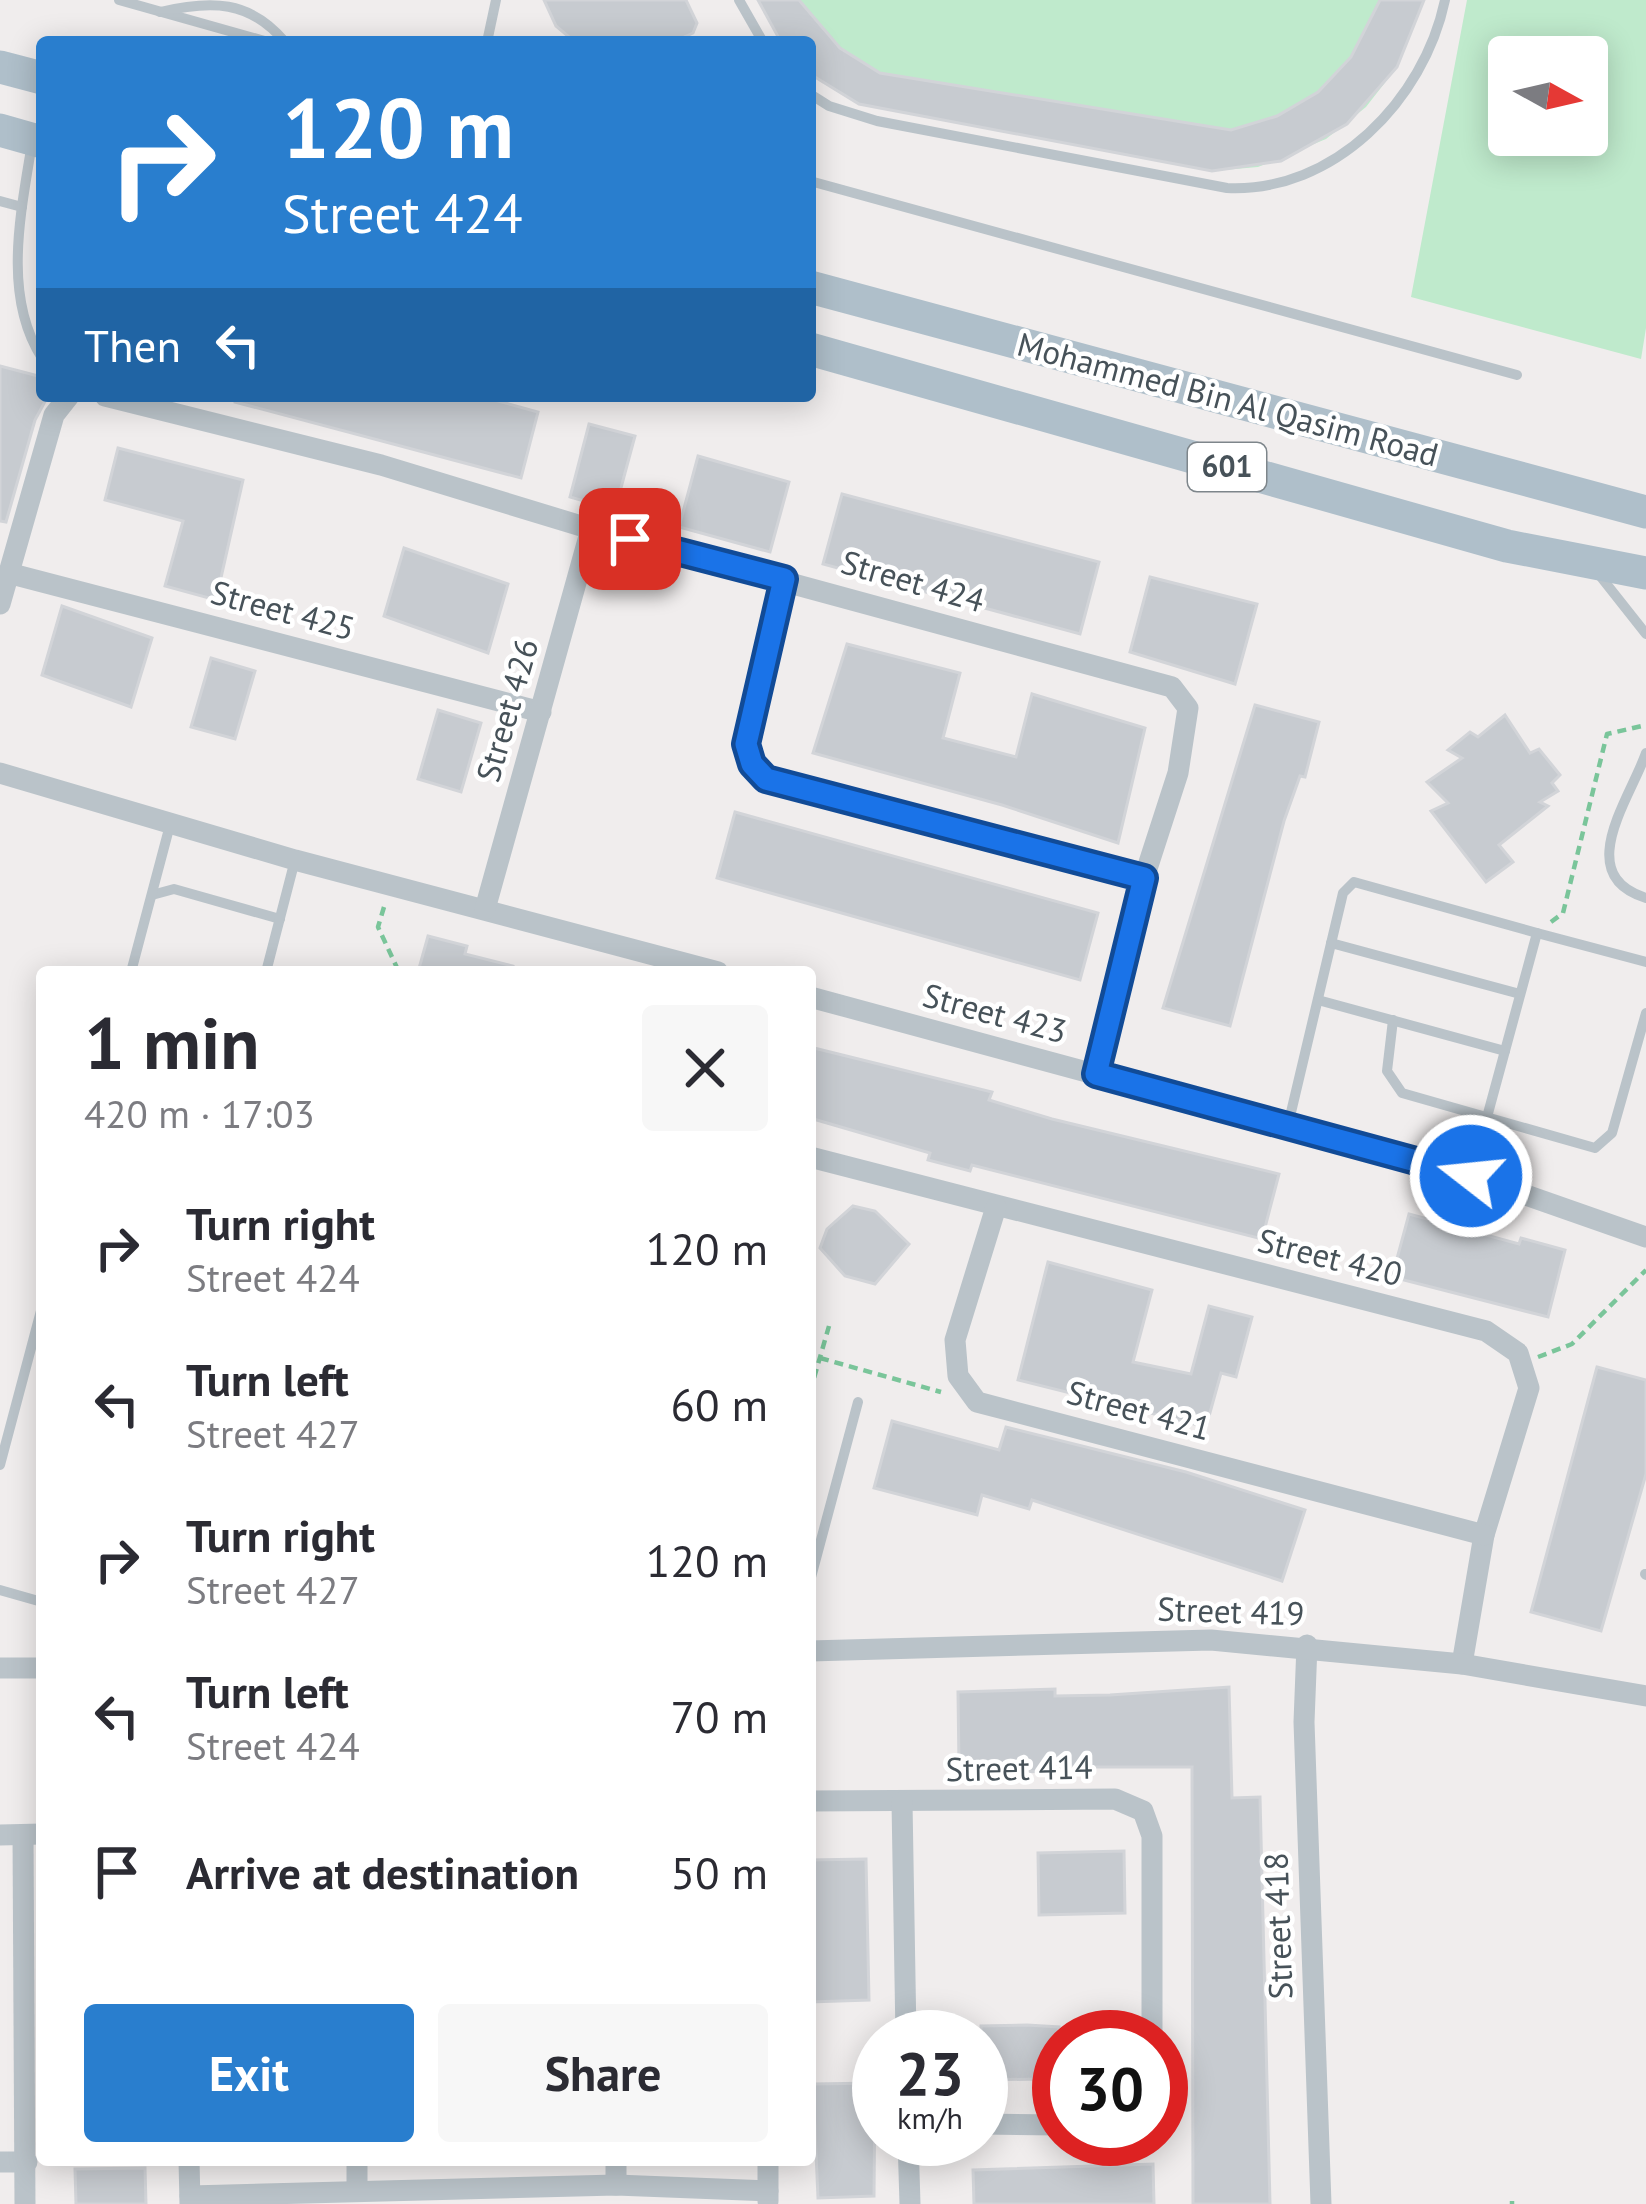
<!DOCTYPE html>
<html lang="en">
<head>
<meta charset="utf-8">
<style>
  body { margin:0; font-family:"PT Sans",sans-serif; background:#f7f7f7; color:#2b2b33; height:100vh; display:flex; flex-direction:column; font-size:45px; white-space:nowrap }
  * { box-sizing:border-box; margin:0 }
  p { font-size:39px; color:#7c7c81 }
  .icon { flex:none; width:66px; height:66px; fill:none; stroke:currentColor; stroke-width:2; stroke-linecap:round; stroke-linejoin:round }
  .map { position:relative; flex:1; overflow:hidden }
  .drawer { position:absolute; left:36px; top:966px; width:780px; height:1200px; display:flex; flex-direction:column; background:#fff; border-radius:12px; box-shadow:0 6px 30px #0003 }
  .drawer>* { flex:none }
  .top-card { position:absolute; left:36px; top:36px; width:780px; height:366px; border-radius:12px; box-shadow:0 6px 30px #0003; background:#297ece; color:#fff; overflow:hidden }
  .needle { width:78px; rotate:98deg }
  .fabs { position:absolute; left:1488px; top:36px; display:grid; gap:24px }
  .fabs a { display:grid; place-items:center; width:120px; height:120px; border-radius:12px; background:#fff; box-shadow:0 6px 30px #0003; font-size:60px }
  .speed { position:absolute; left:852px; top:2010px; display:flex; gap:24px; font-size:60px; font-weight:700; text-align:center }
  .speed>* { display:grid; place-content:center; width:156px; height:156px; border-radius:50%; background:#fff; box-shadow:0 6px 30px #0003; line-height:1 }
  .speed small { font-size:30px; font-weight:400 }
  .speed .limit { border:18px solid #d22; background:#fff; color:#111 }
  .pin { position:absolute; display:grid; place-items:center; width:102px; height:102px; color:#fff; margin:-51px; border-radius:24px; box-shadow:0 6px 18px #0006 }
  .me { position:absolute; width:132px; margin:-66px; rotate:286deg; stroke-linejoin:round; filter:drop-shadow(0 0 9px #0008) }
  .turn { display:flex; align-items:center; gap:42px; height:252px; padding:0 48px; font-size:54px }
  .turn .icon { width:156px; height:156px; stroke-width:2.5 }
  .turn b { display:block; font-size:84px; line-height:102px }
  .then { display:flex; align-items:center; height:114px; padding:0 48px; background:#0003; gap:24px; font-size:45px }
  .round { display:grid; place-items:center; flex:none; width:126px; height:126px; border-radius:12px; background:#f7f7f7 }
  .summary { display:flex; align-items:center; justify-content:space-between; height:204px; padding:0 48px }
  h1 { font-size:72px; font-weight:600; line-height:90px }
  .action { display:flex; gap:24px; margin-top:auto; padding:24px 48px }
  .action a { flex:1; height:138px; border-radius:12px; background:#297ece; color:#fff; font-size:48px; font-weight:600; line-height:138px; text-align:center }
  .action a+a { background:#f7f7f7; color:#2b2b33 }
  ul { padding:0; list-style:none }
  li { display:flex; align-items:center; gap:36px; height:156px; padding:0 48px }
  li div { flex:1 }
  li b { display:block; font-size:45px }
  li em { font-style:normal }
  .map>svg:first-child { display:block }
  .grass { fill:#bfeacc; fill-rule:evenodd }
  .building { fill:#c7cbd0; stroke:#d2d4d8; stroke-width:3 }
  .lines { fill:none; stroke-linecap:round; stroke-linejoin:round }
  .path { stroke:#7ac59a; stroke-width:4.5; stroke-dasharray:9 6; stroke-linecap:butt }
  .service { stroke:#bac3c9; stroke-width:10 }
  .minor { stroke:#bac3c9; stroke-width:21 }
  .primary { stroke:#afbfca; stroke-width:33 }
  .route-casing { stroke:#114b97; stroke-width:30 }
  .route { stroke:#1a73e8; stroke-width:21 }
  .labels { text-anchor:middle; stroke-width:9; stroke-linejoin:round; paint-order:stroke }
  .shield { fill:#fff; stroke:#7e868b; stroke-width:3 }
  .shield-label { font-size:30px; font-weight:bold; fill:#475259 }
  .street-label { font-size:33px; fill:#475259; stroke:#fff }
</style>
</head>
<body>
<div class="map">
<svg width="1646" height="2204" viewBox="0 0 1646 2204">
  <rect width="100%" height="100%" fill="#f0eded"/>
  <g class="grass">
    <path d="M759,0h665l-27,67 -31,40 -40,32 -68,28 -46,4 -353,-67 -49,-30v-32h-29z"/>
    <path d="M1467,0h179v328l-5,31 -230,-62zM1509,57h78v78h-78z"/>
  </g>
  <g class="building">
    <path d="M544,0h142l11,23 -4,10 -11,5 -107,4 -19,-16z"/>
    <path d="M758,0h41l41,48 40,25 351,57 46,-14 41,-24 33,-35 29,-57h44l-27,67 -50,57 -66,37 -69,10 -353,-67 -49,-30v-32h-29z"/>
    <path d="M0,366l42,11v19h6l-13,24 -29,102 -6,-1z"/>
    <path d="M235,396h245l58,16 -17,66 -286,-76z"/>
    <path d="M589,424l46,12 -20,74 -45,-13z"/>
    <path d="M118,448l125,32 -27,120 -51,-14 18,-65 -78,-21z"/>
    <path d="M698,456l91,26 -19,70 -91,-25z"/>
    <path d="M842,494l257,68 -19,72 -257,-70z"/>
    <path d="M404,548l104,36 -20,69 -104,-37z"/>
    <path d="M1150,577l107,27 -22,80 -105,-32z"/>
    <path d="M62,606l90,32 -21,69 -89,-32z"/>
    <path d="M847,644l113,29 -17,65 73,19 16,-63 113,34 -27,115 -116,-38 -189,-52z"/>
    <path d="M211,658l44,13 -20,68 -44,-12z"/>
    <path d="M1255,705l64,17 -14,55 -5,-1 -16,45 -54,205 -67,-18z"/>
    <path d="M438,710l43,13 -20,69 -43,-13z"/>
    <path d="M1505,715l25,38 9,-4 21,26 -8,8 6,8 -18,11 8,4 -49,39 14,17 -27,20 -55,-71 17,-8 -21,-21 35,-24 -14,-8 22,-18 8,5z"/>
    <path d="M735,812l363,101 -18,67 -363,-102z"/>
    <path d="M428,936l39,10 -2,8 48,12 -1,6h-94z"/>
    <path d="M810,1047l182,45 -3,8 63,19 227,55 -17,65 -290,-74 -2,6 -42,-11 2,-7 -120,-35z"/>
    <path d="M853,1206l22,5 34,33 -34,40 -30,-8 -25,-28 7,-19z"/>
    <path d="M1409,1214l110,30 2,-6 44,12 -17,67 -156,-40z"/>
    <path d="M1048,1262l104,28 -19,72 58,12 18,-68 43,11 -16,60 -15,-4 -15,54 -188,-47z"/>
    <path d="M1597,1367l49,13v94l-45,157 -70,-19z"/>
    <path d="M892,1421l107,29 7,-23 180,45 119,38 -23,71 -250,-81 -3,9 -47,-14 -5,20 -103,-27z"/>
    <path d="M1229,1687l3,111 28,-1 10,407h-77l-1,-437h-135v4l-44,1v-8l-54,1 -1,-73 97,-3v7l55,-1z"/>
    <path d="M1124,1851l1,62 -86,2 -1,-62z"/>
    <path d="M866,1859l3,141 -59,2v-142z"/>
    <path d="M1027,2025l32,2v59h-19v-7l-59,1v-54z"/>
    <path d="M875,2083l-1,113 -56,2 -5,-114z"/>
    <path d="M1153,2164l1,40h-180l-1,-34z"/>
    <path d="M145,2168l1,36h-70l-1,-35z"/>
  </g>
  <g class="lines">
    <g class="path">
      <path d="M384,907l-6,20 21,45"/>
      <path d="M1551,922l12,-9 44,-179 39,-9"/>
      <path d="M1538,1357l34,-13 74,-74"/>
      <path d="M820,1358l121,34"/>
      <path d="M810,1392l19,-66"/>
      <path d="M1512,2204v-3"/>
    </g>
    <g class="service">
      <path d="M119,0l149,42"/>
      <path d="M739,0l24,42"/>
      <path d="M160,12c51,-12 90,-12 125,30"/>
      <path d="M487,42l9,-42"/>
      <path d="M810,94l19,12 48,15 350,67c107,5 197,-88 218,-188"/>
      <path d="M32,143c-11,69 -30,153 10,215"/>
      <path d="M810,181l707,194"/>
      <path d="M0,201l22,6"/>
      <path d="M1597,572l49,62"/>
      <path d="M1646,753c-16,46 -74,122 0,145"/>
      <path d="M152,895l22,-6 106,30"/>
      <path d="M1537,933l109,29"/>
      <path d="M1331,943l189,51"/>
      <path d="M131,972l39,-147"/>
      <path d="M266,972l29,-112"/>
      <path d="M1318,1000l187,51"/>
      <path d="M1393,1020l-6,51 15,22 193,55 17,-15 34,-120"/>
      <path d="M1288,1125l55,-232 11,-11 183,51 -66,243"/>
      <path d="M0,1465l42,-158"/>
      <path d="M1645,1574l1,1"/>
      <path d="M810,1581l48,-179"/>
      <path d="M0,1590l42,12"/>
    </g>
    <g class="minor">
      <path d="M105,396l276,69 210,64 581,158 16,21 -10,65 -34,105 -48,196"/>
      <path d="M8,573l533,139"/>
      <path d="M784,579l-39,165 7,20 14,15 378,99"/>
      <path d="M0,604l54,-189 15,-19"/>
      <path d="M0,773l295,87 423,112"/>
      <path d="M485,909l106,-380"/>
      <path d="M810,997l661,179 175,61"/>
      <path d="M810,1157l676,174 32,22 11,35 -45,147 -22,129"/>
      <path d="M996,1207l-41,133 3,36 19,26 507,133"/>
      <path d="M1307,1645l-3,77 17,482"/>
      <path d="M810,1651l401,-11 251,24 184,32"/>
      <path d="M0,1668h42"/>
      <path d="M810,1801l305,-2 28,12 9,25v201"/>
      <path d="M902,1802l4,235"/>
      <path d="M0,1835l42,-1"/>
      <path d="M23,1835l2,369"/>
      <path d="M981,2124l78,1"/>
      <path d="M908,2139l2,65"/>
      <path d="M189,2160l1,44"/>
      <path d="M357,2160v30"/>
      <path d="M616,2160v25"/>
      <path d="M768,2160v41"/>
      <path d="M0,2162h27"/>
      <path d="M190,2196l426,-11 152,6"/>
    </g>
    <g class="primary">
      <path d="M0,67l42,11"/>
      <path d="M0,130l42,12"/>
      <path d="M810,287l836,225"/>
      <path d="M810,349l697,197 139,27"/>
    </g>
  </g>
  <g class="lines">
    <g class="route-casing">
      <path id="route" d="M630,539l154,40 -38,165 6,20 14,15 378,99 -48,196 375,102"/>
    </g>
    <use href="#route" class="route"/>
  </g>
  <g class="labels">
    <rect class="shield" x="1188" y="443" width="78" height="48" rx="9"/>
    <g class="shield-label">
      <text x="1227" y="477">601</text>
    </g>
    <g class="street-label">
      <text transform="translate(1228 399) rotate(15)" y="12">Mohammed Bin Al Qasim Road</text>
      <text transform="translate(913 581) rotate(16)" y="12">Street 424</text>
      <text transform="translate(283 610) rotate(15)" y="12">Street 425</text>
      <text transform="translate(507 710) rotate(-74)" y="12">Street 426</text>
      <text transform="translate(995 1013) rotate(15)" y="12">Street 423</text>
      <text transform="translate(1330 1257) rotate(14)" y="12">Street 420</text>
      <text transform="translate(1139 1410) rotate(15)" y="12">Street 421</text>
      <text transform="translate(1231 1611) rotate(2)" y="12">Street 419</text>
      <text transform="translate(1019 1768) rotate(-1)" y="12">Street 414</text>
      <text transform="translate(1278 1926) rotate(-92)" y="12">Street 418</text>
    </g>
  </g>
</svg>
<div class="fabs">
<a><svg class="needle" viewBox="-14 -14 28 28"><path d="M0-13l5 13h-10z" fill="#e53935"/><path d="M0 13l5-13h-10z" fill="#7c7c81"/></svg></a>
</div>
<div class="speed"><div>23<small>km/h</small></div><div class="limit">30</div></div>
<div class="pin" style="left:630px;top:539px;background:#d93025"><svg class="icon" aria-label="arrive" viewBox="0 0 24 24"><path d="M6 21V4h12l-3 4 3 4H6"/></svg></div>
<svg class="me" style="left:1471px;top:1176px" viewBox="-20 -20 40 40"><circle r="17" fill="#1a73e8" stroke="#fff" stroke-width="3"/><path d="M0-11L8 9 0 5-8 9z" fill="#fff"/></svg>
<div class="top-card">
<div class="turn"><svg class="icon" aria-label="right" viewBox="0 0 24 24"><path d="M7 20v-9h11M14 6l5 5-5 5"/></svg><div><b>120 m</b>Street 424</div></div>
<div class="then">Then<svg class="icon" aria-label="left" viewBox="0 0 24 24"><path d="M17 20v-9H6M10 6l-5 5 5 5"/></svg></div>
</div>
<section class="drawer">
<div class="summary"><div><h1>1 min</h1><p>420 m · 17:03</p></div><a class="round"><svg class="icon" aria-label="close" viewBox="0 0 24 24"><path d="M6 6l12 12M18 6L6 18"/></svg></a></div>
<ul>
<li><svg class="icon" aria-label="right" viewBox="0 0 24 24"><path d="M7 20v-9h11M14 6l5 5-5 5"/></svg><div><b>Turn right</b><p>Street 424</p></div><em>120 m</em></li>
<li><svg class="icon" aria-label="left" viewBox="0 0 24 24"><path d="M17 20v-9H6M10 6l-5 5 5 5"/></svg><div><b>Turn left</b><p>Street 427</p></div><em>60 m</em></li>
<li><svg class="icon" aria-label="right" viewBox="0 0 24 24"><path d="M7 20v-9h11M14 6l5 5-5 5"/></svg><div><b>Turn right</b><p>Street 427</p></div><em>120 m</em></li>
<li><svg class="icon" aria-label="left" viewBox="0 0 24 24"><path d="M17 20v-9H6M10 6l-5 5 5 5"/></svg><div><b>Turn left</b><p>Street 424</p></div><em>70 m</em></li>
<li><svg class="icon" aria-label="arrive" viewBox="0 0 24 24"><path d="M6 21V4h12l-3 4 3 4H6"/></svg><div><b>Arrive at destination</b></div><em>50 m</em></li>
</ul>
<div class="action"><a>Exit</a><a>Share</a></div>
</section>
</div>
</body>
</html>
